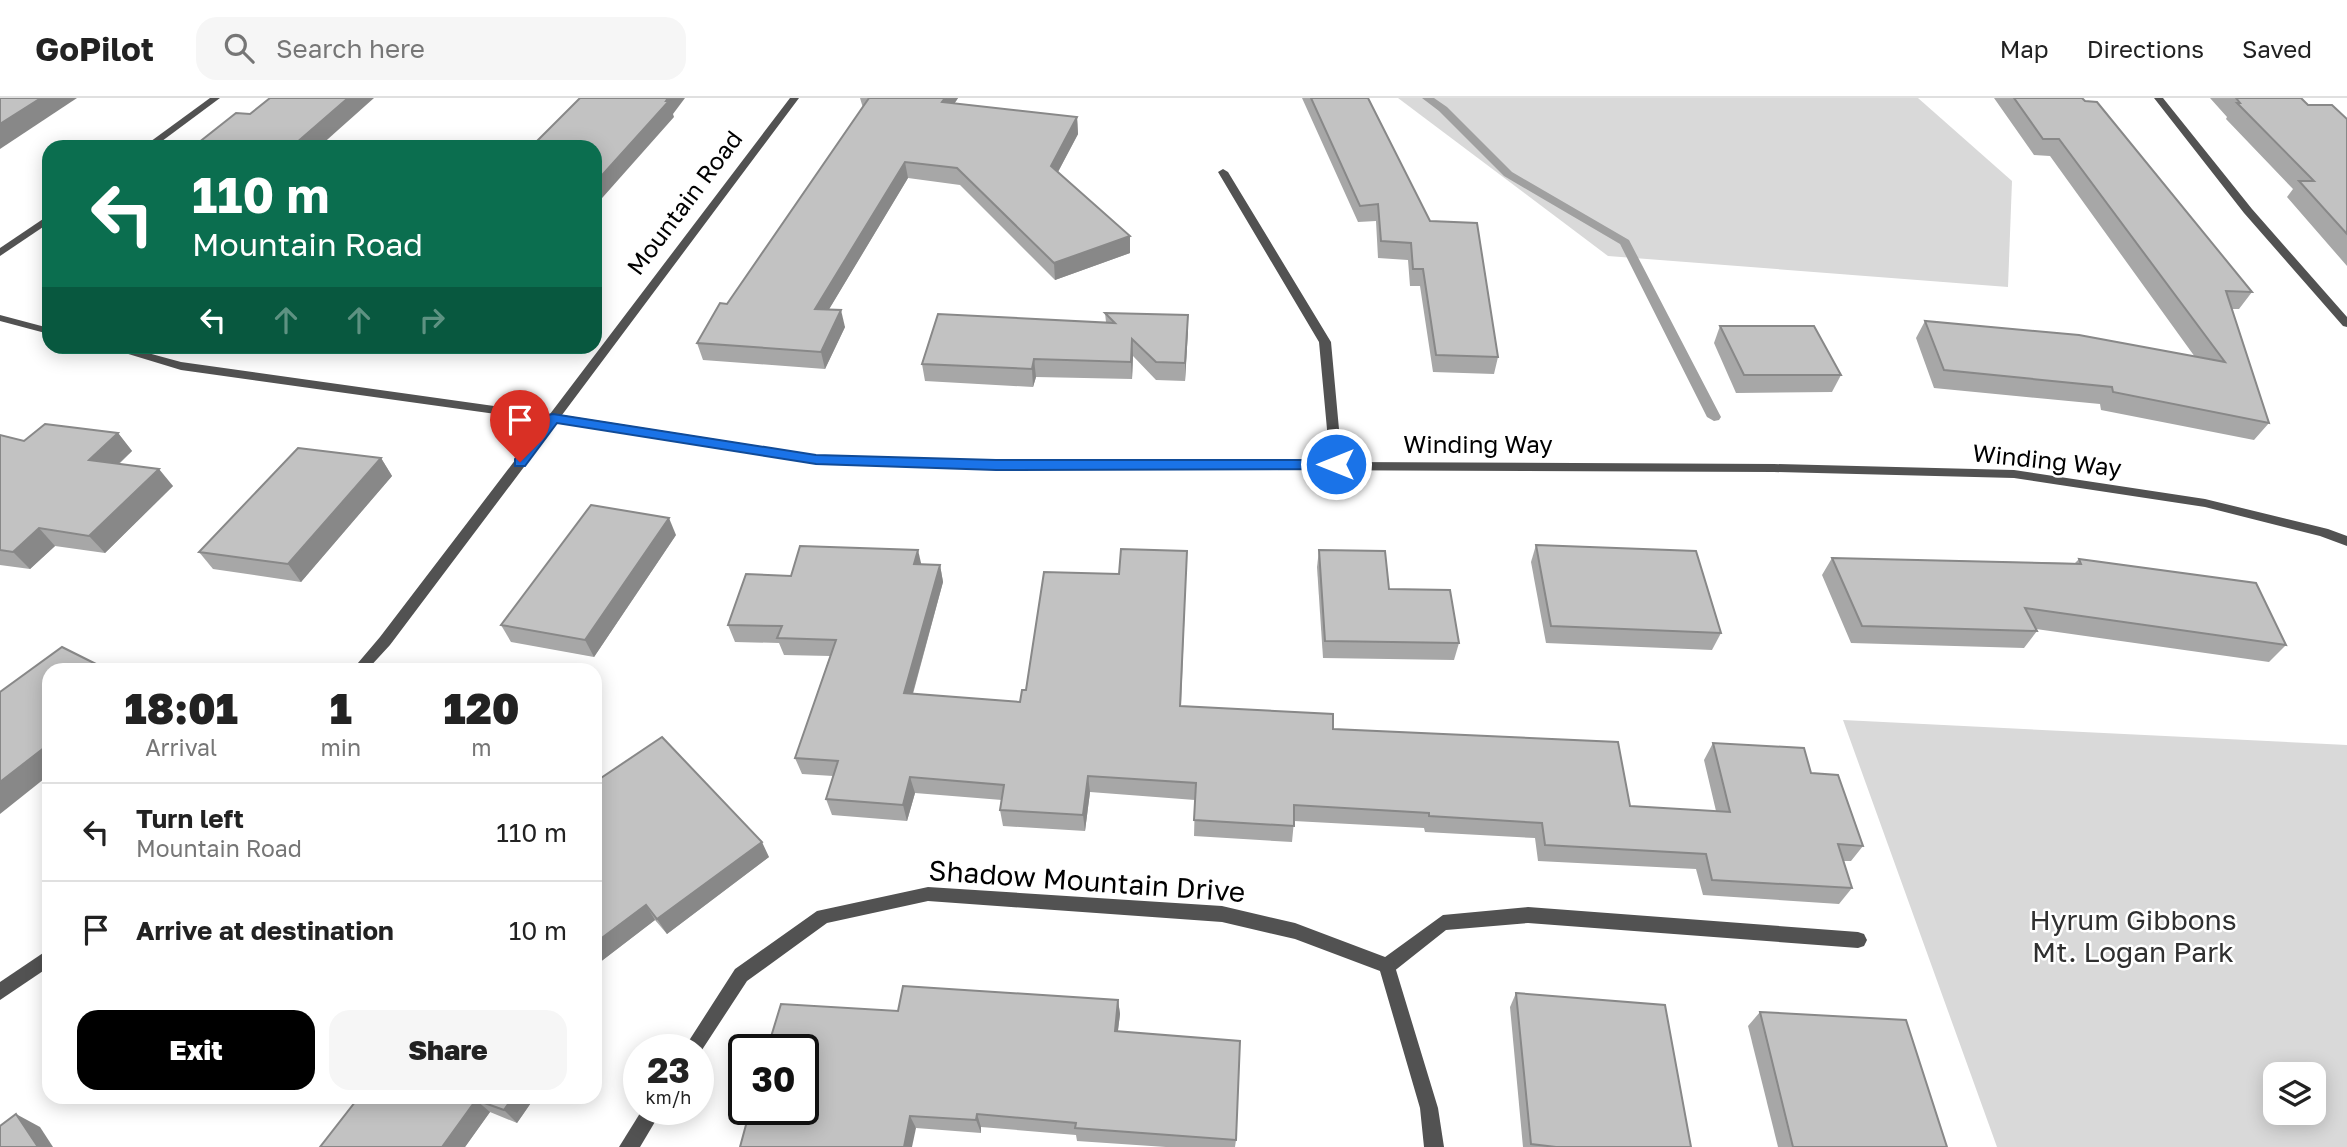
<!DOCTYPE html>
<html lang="en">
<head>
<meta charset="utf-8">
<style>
  body { margin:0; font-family:"Golos Text",sans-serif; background:#f6f6f6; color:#222; height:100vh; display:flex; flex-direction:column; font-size:26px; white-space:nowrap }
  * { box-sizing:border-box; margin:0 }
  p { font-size:23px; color:#767676 }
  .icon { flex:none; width:38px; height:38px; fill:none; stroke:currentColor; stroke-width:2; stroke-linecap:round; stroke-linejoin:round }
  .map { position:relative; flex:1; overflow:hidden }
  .side { position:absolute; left:42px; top:565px; width:560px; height:441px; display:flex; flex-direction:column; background:#fff; border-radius:21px; box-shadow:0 4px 18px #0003 }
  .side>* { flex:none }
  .guide { position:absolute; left:42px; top:42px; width:560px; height:214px; border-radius:21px; box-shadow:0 4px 18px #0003; background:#0b6e4f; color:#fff; overflow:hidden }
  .tools { position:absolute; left:2263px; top:964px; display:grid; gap:14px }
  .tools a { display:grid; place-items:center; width:63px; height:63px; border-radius:14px; background:#fff; box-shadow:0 4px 18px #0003; font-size:35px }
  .speed { position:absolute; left:623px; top:936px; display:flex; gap:14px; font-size:35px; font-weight:700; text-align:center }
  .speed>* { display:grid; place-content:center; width:91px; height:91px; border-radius:50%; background:#fff; box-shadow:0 4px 18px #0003; line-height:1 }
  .speed small { font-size:18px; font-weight:400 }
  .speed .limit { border:4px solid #111; border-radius:10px; background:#fff; color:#111 }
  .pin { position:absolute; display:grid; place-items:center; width:60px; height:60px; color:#fff; margin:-72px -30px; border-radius:50% 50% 50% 0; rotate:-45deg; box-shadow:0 0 7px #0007 }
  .pin .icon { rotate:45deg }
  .me { position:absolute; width:77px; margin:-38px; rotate:270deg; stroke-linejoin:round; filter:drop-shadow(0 0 5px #0008) }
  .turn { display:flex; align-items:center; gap:24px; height:147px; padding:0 35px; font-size:32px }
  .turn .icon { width:91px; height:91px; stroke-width:2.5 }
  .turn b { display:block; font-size:49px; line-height:60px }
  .lanes { display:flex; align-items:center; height:66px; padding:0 35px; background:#0003; justify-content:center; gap:35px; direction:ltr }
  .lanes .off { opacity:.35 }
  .eta { display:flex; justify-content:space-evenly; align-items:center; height:119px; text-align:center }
  .eta b { font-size:42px; font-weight:800; line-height:49px }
  .primary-button { display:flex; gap:14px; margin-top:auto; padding:14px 35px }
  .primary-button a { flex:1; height:80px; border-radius:21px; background:#000; color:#fff; font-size:28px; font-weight:800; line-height:80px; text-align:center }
  .primary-button a+a { background:#f6f6f6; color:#222 }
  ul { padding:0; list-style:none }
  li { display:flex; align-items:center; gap:21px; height:98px; padding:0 35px; border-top:2px solid #e0e0e0 }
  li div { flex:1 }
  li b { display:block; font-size:26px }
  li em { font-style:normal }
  header { display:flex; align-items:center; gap:42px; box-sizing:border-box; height:98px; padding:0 35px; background:#fff; border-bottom:2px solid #e0e0e0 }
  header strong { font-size:33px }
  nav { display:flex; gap:38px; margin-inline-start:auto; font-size:24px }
  .search { width:490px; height:63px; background:#f6f6f6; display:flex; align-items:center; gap:18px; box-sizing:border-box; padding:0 24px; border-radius:21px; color:#767676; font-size:26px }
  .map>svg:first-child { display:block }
  .green { fill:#d9d9d9; fill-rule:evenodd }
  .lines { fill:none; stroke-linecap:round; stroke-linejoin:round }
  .stream { fill:#a0a0a0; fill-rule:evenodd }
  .service { fill:#525252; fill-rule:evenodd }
  .minor { fill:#525252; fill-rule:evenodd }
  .wall { fill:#a7a7a7 }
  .shaded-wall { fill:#888 }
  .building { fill:#c2c2c2; stroke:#888; stroke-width:2 }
  .route { fill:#1a73e8; stroke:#114b97; stroke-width:2 }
  .labels { text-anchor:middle; stroke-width:5; stroke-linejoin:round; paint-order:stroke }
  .street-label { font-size:24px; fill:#000; stroke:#fff }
  .near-street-label { font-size:28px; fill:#000; stroke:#fff }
  .near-park-label { font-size:28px; fill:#303030; stroke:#fff }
</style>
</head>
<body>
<header>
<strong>GoPilot</strong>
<div class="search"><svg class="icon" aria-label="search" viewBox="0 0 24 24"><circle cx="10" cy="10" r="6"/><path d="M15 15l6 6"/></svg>Search here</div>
<nav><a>Map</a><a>Directions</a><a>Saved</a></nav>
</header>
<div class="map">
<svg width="2347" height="1049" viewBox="0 0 2347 1049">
  <rect width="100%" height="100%" fill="#fff"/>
  <g class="green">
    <path d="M1398,0h520l94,83 -4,106 -400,-31z"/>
    <path d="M1843,622l504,25v402h-350zM2275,976h39v39h-39z"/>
  </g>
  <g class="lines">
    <path class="stream" d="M1422,0h12l13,9 65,65 117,68 92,177 -2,3 -5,1 -7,-4 -87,-173 -116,-68 -65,-65z"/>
    <path class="service" d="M1528,809l330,25 6,2 3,6 -3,6 -6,2 -330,-25 -82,7 -53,42 -6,2 -6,-2 -3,-6 3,-6 62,-45z"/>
    <g class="minor">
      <path d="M210,0h10l-66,49h-11z"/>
      <path d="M790,0h9l-237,317 254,40 180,6 334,1 -11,-120 -101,-170 5,-3 5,3 103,170 11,120 432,2 240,6 191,29 123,30 19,7v10l-27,-10 -115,-29 -191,-29 -240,-6 -778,-3 -180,-6 -259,-40 -167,222 -23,25h-15l28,-33 165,-216 -364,-51 -79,-24h20l59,16 369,52z"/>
      <path d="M2154,0h9l89,111 95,108v10l-4,-1 -99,-113z"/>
      <path d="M49,117v8l-49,33v-8z"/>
      <path d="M0,217l49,13v6l-49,-13z"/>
      <path d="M928,789l294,19 73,17 98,37 45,148 6,39h-20l-4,-39 -40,-137 -85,-32 -73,-17 -294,-21 -101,22 -80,58 -49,75v-6h-15l52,-81 82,-58z"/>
      <path d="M49,851v18l-49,33v-18z"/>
      <path d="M642,1012h20l-22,37h-21z"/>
    </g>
  </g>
  <g class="wall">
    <path d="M860,0h98l-4,6 123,13 1,17 -20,38 72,81 -75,27 -95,-95 -52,-7 -79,131 16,18 -20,42 -122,-9 -6,-17 30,-39 136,-196z"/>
    <path d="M1302,0h66l130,259 -4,17 -61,-2 -13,-86h-10l-2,-26 -30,-2 -2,-37 -18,1z"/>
    <path d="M1994,0h88l170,194 -13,17h-7l37,114 -15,17 -153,-30 -1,-6 -166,-16 -18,-50 9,-17 270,36 -145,-201 -16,-1z"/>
    <path d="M2210,0h91l7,7 39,14v147l-60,-69 6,-8 -67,-70 1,-2z"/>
    <path d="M1105,215l83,2 -3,66 -29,-1 -23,-24 -1,23 -96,-2 -3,10 -108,-6 -3,-17 184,-42z"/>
    <path d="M1720,228l121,49 -9,17 -96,1 -22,-50z"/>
    <path d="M118,335l14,18 -13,13 54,22 -68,67 -50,-7 -25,23 -30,-4v-130l24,6z"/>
    <path d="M381,360l11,18 -91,106 -88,-13 -14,-17z"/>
    <path d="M676,437l-82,122 -83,-15 -10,-17z"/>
    <path d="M1536,447l185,88 -9,17 -166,-7 -15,-81z"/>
    <path d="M1319,452l70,39 70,54 -5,17 -131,-2 -6,-91z"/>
    <path d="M1187,453l-6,155 152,23 297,77 86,5 -12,-51 9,-17 98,30 52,73 -12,15h-8l9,27 -13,16 -136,-9 -7,-26 -158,-8 -3,-23 -110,-6 -1,-4 -130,-7 -2,21 -98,-6 1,-36 -105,-8 -5,39 -82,-5 -3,-16 2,-10 -87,-7 -8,28 -75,-6 -6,-16 7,-23 -31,-2 -7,-16 35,-102 -46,-1 -5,-12 -44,-1 -7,-17 63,-49 130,-12 19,1 3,17 -30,112 107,8 6,-12 93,-116z"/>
    <path d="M1832,460l243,5 4,-4 207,86 -17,17 -233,-33 1,2 -13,17 -173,-5 -29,-68z"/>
    <path d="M595,684l174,75 -102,77 -12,-14 -60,46z"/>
    <path d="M1516,895l175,154h-168l-13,-140z"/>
    <path d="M1118,902l2,14 -2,17 118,109 -1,7h-69l-89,-6 -1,-6 -95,-8v6l-65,-5 -135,-124 117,7z"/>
    <path d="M1760,914l187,135h-169l-30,-121z"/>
    <path d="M359,999h176l-18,26 -27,-11 -25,35h-145z"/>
  </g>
  <g class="shaded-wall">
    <path d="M41,0h36l-77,51v-25z"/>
    <path d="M348,0h26l-55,49h-23l-1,-3z"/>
    <path d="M668,0h17l-12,16 1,3 -79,89v-23z"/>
    <path d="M945,0h13l-14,21 -2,-17z"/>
    <path d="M1077,19l1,17 -26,49 -1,-17z"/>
    <path d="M905,64l3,16 -89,148 -4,-17z"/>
    <path d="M1130,138v17l-75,27 -1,-17z"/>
    <path d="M841,212l4,17 -20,42 -4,-17z"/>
    <path d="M1188,217v17l-3,49v-18z"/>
    <path d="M1132,241l1,17 -1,23 -1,-17z"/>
    <path d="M1034,261l2,18 -3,10 -1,-18z"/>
    <path d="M118,335l14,18 -28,26 -15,-17z"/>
    <path d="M381,360l11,18 -91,106 -13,-18z"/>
    <path d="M159,371l14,17 -68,67 -16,-17z"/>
    <path d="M669,420l7,17 -82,122 -9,-17z"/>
    <path d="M39,430l16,18 -25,23 -17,-17z"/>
    <path d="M918,452l4,17 -8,-3z"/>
    <path d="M940,467l3,17 -35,128 -4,-17z"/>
    <path d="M49,646v31l-49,39v-32z"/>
    <path d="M1088,678l2,16 -5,39 -2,-16z"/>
    <path d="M910,679l5,16 -8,28 -4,-16z"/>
    <path d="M762,744l7,15 -102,77 -10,-15z"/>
    <path d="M646,807l9,15 -60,46v-23z"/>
    <path d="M1118,902l2,14 -4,31 -1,-14z"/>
    <path d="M513,999h22l-18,26 -13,-13z"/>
    <path d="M476,1002l14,12 -25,35h-23z"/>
    <path d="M16,1016l24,13 13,20h-15z"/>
    <path d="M977,1016l4,13v6l-5,-13z"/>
    <path d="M910,1018l6,12 -4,19h-8z"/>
  </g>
  <g class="building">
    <path d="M0,0h41l-41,26z"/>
    <path d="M270,0h78l-53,46 19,2 -2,1h-119l43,-34 14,1z"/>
    <path d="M580,0h88l-2,3h3l-74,82v-36h-64z"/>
    <path d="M869,0h76l-3,4 135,15 -26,49 79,70 -76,27 -97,-95 -52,-6 -90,147 26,1 -20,42 -124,-9 23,-40 7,1z"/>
    <path d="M1311,0h57l62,123 47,2 21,134 -62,-2 -13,-86h-10l-2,-26 -30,-2 -3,-37 -18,2z"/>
    <path d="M2014,0h68l3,3 12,1 155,190 -26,-1 43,132 -156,-31 -1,-5 -168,-17 -19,-49 154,14 146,27 -166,-223h-16z"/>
    <path d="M2236,0h65l7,7h24l15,14v115l-48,-53h15l-77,-78h3z"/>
    <path d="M1105,215l83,2 -3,48 -29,-1 -24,-23 -1,23 -97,-3 -2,10 -110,-5 16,-50 177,9z"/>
    <path d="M1720,228h94l27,49h-97z"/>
    <path d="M45,326l73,9 -29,27 70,9 -70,67 -50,-8 -26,24 -13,-2v-115l24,6z"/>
    <path d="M298,350l83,10 -93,106 -89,-12z"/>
    <path d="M591,407l78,13 -84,122 -84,-15z"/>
    <path d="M1536,447l160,6 25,82 -170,-7z"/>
    <path d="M800,448l118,4 -4,14 26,1 -36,128 116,9 2,-12h4l18,-118 75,2 2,-25 66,2 -7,155 153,8v15l285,13 12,64 100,6 -17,-69 91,5 7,25 27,2 25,71 -25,-2 14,44 -140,-8 -6,-26 -161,-9 -3,-22 -113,-7v-3l-135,-8v21l-100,-6 2,-37 -108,-7 -5,39 -83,-5 4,-25 -94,-8 -7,28 -77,-6 12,-38 -43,-3 41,-118 -59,-2 5,-12 -54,-1 18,-51 45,2z"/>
    <path d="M1319,452l66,1 4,38 61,1 9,53 -134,-2z"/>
    <path d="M1832,460l249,6 -2,-5 177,24 30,62 -261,-37 12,23 -175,-5z"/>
    <path d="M62,549l46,23h-59v74l-49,38v-90z"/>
    <path d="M662,639l100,105 -105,77 -11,-14 -51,38v-161z"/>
    <path d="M903,888l215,14 -3,31 125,10 -4,99 -161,-12 1,-5 -99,-9 -1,6 -66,-4 -6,31h-164l10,-37h53v-60h-36l14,-46 117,7z"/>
    <path d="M1516,895l149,12 26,142h-135l-25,-3z"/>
    <path d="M1760,914l146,8 41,127h-154z"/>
    <path d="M359,999h154l-9,13 -28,-10 -34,47h-122z"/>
    <path d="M16,1016l22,33h-38v-21z"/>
  </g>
  <path class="route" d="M553,316l263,41 180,5h340l7,4 -7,5 -340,1 -180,-6 -259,-41 -32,43h-10v-7l33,-44z"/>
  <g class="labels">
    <g class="street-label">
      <text transform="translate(685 105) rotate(-53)" y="8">Mountain Road</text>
      <text x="1478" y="355">Winding Way</text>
      <text transform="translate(2047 363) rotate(6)" y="8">Winding Way</text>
    </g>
    <g class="near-street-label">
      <text transform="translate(1087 783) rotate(4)" y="10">Shadow Mountain Drive</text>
    </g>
    <g class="near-park-label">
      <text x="2133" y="832">Hyrum Gibbons<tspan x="2133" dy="32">Mt. Logan Park</tspan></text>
    </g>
  </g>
</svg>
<div class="tools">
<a><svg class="icon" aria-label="layers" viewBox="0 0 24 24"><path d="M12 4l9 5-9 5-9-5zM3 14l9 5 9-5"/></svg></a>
</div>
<div class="speed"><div>23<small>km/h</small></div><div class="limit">30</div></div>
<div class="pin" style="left:520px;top:364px;background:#d93025"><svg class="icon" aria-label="arrive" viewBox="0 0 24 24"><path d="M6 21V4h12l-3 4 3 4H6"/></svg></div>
<svg class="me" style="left:1336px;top:366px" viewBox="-20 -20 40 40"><circle r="17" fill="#1a73e8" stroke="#fff" stroke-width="3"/><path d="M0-11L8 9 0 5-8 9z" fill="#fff"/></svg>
<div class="guide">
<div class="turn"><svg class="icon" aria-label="left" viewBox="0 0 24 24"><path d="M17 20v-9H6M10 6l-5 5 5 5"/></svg><div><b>110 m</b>Mountain Road</div></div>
<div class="lanes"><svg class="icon" aria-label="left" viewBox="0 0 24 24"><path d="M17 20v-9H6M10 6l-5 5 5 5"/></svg><svg class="icon off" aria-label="ahead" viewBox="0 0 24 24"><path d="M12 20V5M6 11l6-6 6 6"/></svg><svg class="icon off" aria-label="ahead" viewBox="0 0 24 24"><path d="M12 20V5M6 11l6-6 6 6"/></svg><svg class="icon off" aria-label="right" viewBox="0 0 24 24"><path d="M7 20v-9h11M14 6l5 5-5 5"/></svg></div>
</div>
<section class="side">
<div class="eta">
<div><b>18:01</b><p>Arrival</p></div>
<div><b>1</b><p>min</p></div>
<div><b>120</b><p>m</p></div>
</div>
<ul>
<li><svg class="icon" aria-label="left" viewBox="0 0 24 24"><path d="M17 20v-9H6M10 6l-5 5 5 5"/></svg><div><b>Turn left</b><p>Mountain Road</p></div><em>110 m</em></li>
<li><svg class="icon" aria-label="arrive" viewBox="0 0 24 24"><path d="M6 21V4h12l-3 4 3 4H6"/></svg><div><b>Arrive at destination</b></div><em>10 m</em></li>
</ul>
<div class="primary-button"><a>Exit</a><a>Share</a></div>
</section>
</div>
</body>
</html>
